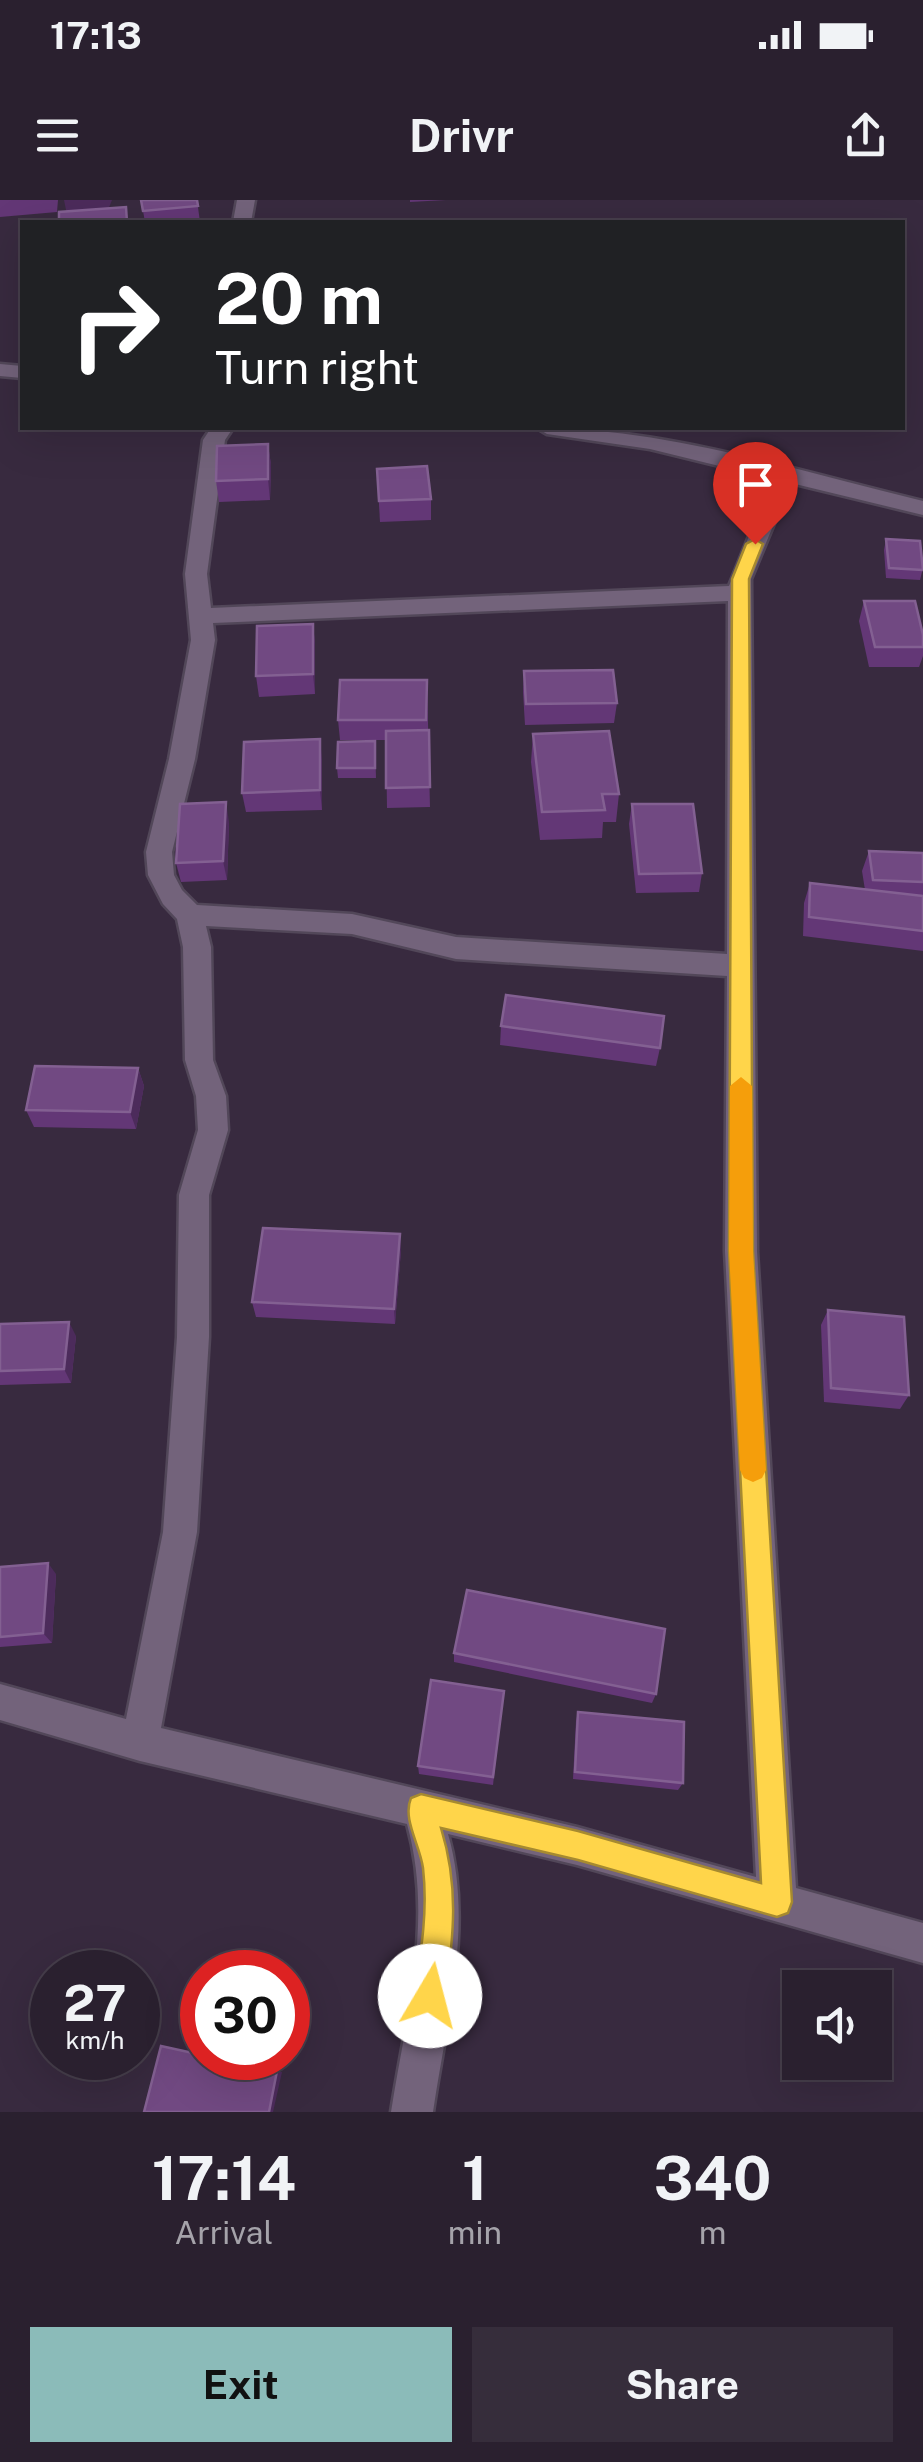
<!DOCTYPE html>
<html lang="en">
<head>
<meta charset="utf-8">
<style>
  body { margin:0; font-family:"Public Sans",sans-serif; background:#362d3b; color:#f1f3f6; height:100vh; display:flex; flex-direction:column; font-size:38px; white-space:nowrap }
  * { box-sizing:border-box; margin:0 }
  p { font-size:32px; color:#a5a3aa }
  .icon { flex:none; width:55px; height:55px; fill:none; stroke:currentColor; stroke-width:2; stroke-linecap:round; stroke-linejoin:round }
  .map { position:relative; height:1912px; overflow:hidden }
  .panel { display:flex; flex-direction:column; background:#2a202f; flex:1 }
  .panel>* { flex:none }
  .hud { position:absolute; left:20px; top:20px; width:885px; height:210px; border-radius:0px; box-shadow:0 10px 40px #0002,0 0 0 2px #463e4b; background:#202124; color:#fff; overflow:hidden }
  .controls { position:absolute; left:782px; top:1770px; display:grid; gap:20px }
  .controls a { display:grid; place-items:center; width:110px; height:110px; border-radius:0px; background:#2a202f; box-shadow:0 10px 40px #0002,0 0 0 2px #463e4b; font-size:50px }
  .speed { position:absolute; left:30px; top:1750px; display:flex; gap:20px; font-size:50px; font-weight:700; text-align:center }
  .speed>* { display:grid; place-content:center; width:130px; height:130px; border-radius:50%; background:#2a202f; box-shadow:0 10px 40px #0002,0 0 0 2px #463e4b; line-height:1 }
  .speed small { font-size:25px; font-weight:400 }
  .speed .limit { border:15px solid #d22; background:#fff; color:#111 }
  .pin { position:absolute; display:grid; place-items:center; width:85px; height:85px; color:#fff; margin:-102px -42px; border-radius:50% 50% 50% 0; rotate:-45deg; box-shadow:0 0 10px #0007 }
  .pin .icon { rotate:45deg }
  .me { position:absolute; width:110px; margin:-55px; rotate:8deg; stroke-linejoin:round; filter:drop-shadow(0 0 8px #0008) }
  .turn { display:flex; align-items:center; gap:35px; height:210px; padding:0 30px; font-size:45px }
  .turn .icon { width:130px; height:130px; stroke-width:2.5 }
  .turn b { display:block; font-size:70px; line-height:85px }
  .eta { display:flex; justify-content:space-evenly; align-items:center; height:170px; text-align:center }
  .eta b { font-size:60px; font-weight:700; line-height:70px }
  .action { display:flex; gap:20px; margin-top:auto; padding:20px 30px }
  .action a { flex:1; height:115px; border-radius:0px; background:#8bbbb9; color:#111; font-size:40px; font-weight:700; line-height:115px; text-align:center }
  .action a+a { background:#362d3b; color:#f1f3f6 }
  .status { display:flex; justify-content:space-between; align-items:center; height:70px; padding:0 50px; background:#2a202f; direction:ltr }
  .status svg { height:28px; fill:currentColor }
  header { display:flex; justify-content:space-between; align-items:center; height:130px; padding:0 30px; background:#2a202f; font-size:45px; font-weight:700 }
  .map>svg:first-child { display:block }
  .lines { fill:none; stroke-linecap:round; stroke-linejoin:round }
  .minor-casing { stroke:#524759; stroke-width:5 }
  .minor { fill:#73637b; fill-rule:evenodd }
  .wall { fill:#633776 }
  .shaded-wall { fill:#4c2b5b }
  .building { fill:#714982; stroke:#836092; stroke-width:2.5 }
  .route { fill:#ffd54a; stroke:#a68a30; stroke-width:2.5 }
  .slow { fill:#f59e0b }
</style>
</head>
<body>
<div class="status"><b>17:13</b><svg viewBox="0 0 49 12"><path d="M0 12V9h3v3zM5 12V6h3v6zM10 12V3h3v9zM15 12V0h3v12zM26 1h20v11H26zM47 4h2v5h-2z"/></svg></div>
<header><svg class="icon" aria-label="menu" viewBox="0 0 24 24"><path d="M4 6h16M4 12h16M4 18h16"/></svg>Drivr<svg class="icon" aria-label="share" viewBox="0 0 24 24"><path d="M12 15V3M7 8l5-5 5 5M5 13v7h14v-7"/></svg></header>
<div class="map">
<svg width="923" height="1912" viewBox="0 0 923 1912">
  <rect width="100%" height="100%" fill="#382a3f"/>
  <g class="lines">
    <g class="minor-casing">
      <g id="minor">
        <path d="M237,0h18l-4,22h-18z"/>
        <path d="M0,164l22,2v12l-22,-2z"/>
        <path d="M211,228h22l-8,12 -18,134 4,34 518,-22 43,-107 -122,-30 -103,-15 -10,-6c130,0 260,43 386,73v14l-132,-32 -40,96 6,672 39,637 127,35v40l-346,-98 -129,-31c26,90 -2,188 -15,278h-42c15,-97 43,-191 16,-288l-267,-63 -140,-41v-36l126,35 37,-187 14,-195 2,-142 19,-65 -2,-34 -11,-36 -2,-113 -6,-28 -14,-15 -15,-29 -2,-23 23,-93 22,-119 -6,-66 18,-134zM728,401l-1,353 -271,-17 -104,-23 -155,-9 -15,-15 -8,-15 -2,-23 23,-93 20,-119 -2,-17zM206,726l146,8 104,25 271,17 -2,275 31,626 -179,-50 -416,-99 36,-196 12,-195v-142l19,-65 -2,-34 -13,-36 -2,-113z"/>
      </g>
    </g>
    <use href="#minor" class="minor"/>
  </g>
  <g class="wall">
    <path d="M0,0h58l-1,12 -57,5z"/>
    <path d="M141,0h56l3,22h-55z"/>
    <path d="M410,0h36l-36,2z"/>
    <path d="M268,244l3,21 -1,35 -51,2 -3,-21z"/>
    <path d="M377,269l54,30v21l-51,2z"/>
    <path d="M886,339l37,29 -3,12 -34,-2 -2,-28z"/>
    <path d="M864,401l59,34v21l-4,11h-50l-10,-46z"/>
    <path d="M313,424l2,20v50l-56,3 -3,-21z"/>
    <path d="M524,471l93,32 -3,20 -89,2 -2,-33z"/>
    <path d="M427,480l3,127 -43,1 -1,-68h-46l-2,-20z"/>
    <path d="M533,534l86,60 -3,28h-13l-1,16 -62,2 -9,-78z"/>
    <path d="M375,541l1,37h-38l-1,-10z"/>
    <path d="M322,559v51l-76,2 -4,-19z"/>
    <path d="M632,604l70,69 -3,19 -63,1 -7,-69z"/>
    <path d="M229,622l-2,58 -46,2 -5,-19z"/>
    <path d="M869,651l54,2v98l-120,-15 1,-33 6,-20 55,7 -3,-19z"/>
    <path d="M501,826l159,22 -4,18 -156,-21z"/>
    <path d="M138,868l6,18 -8,43 -102,-2 -8,-17z"/>
    <path d="M401,1050l-6,74 -139,-7 -4,-15z"/>
    <path d="M828,1110l81,85 -9,14 -76,-7 -3,-77z"/>
    <path d="M0,1124l76,12 -5,47 -71,2z"/>
    <path d="M0,1367l56,7 -4,69 -52,4z"/>
    <path d="M454,1453l202,41 -4,9 -198,-41z"/>
    <path d="M504,1491l-11,94 -74,-11 -1,-8z"/>
    <path d="M578,1512l105,71 -5,7 -105,-11 3,-58z"/>
  </g>
  <g class="shaded-wall">
    <path d="M64,0h48l-4,10 -41,5z"/>
    <path d="M268,244l3,21 -1,35 -2,-21z"/>
    <path d="M313,424l2,20v50l-2,-20z"/>
    <path d="M320,539l2,20v51l-2,-20z"/>
    <path d="M226,602l3,20 -2,58 -4,-19z"/>
    <path d="M138,868l6,18 -8,43 -6,-17z"/>
    <path d="M400,1034l1,16 -6,74 -1,-15z"/>
    <path d="M69,1122l7,14 -5,47 -7,-14z"/>
    <path d="M48,1363l8,11 -4,69 -9,-10z"/>
    <path d="M277,1871l5,1 -9,40h-4z"/>
  </g>
  <g class="building">
    <path d="M141,0h56l1,6 -55,5z"/>
    <path d="M126,7l1,15h-68v-10z"/>
    <path d="M268,244v35l-52,2 1,-35z"/>
    <path d="M427,266l4,33 -52,2 -2,-32z"/>
    <path d="M886,339l34,2 3,29 -34,-2z"/>
    <path d="M864,401h51l8,34v12h-48z"/>
    <path d="M313,424v50l-57,2 1,-50z"/>
    <path d="M613,470l4,33 -91,1 -2,-33z"/>
    <path d="M340,480h87l-1,40h-88z"/>
    <path d="M429,530l1,57 -44,1v-57z"/>
    <path d="M609,531l10,63h-17l3,16 -63,2 -9,-78z"/>
    <path d="M320,539v51l-78,3 2,-51z"/>
    <path d="M375,541v27h-38l1,-26z"/>
    <path d="M226,602l-3,59 -47,2 4,-59z"/>
    <path d="M632,604h61l9,69 -63,1z"/>
    <path d="M869,651l54,2v29l-50,-2z"/>
    <path d="M810,683l113,13v35l-114,-14z"/>
    <path d="M506,795l158,21 -4,32 -159,-22z"/>
    <path d="M35,866l103,2 -8,44 -104,-2z"/>
    <path d="M263,1028l137,6 -6,75 -142,-7z"/>
    <path d="M828,1110l76,7 5,78 -78,-7z"/>
    <path d="M69,1122l-5,47 -64,2v-47z"/>
    <path d="M48,1363l-5,70 -43,4v-70z"/>
    <path d="M467,1390l198,39 -9,65 -202,-41z"/>
    <path d="M431,1480l73,11 -11,86 -75,-11z"/>
    <path d="M578,1512l106,10 -1,61 -108,-11z"/>
    <path d="M161,1846l41,9v3h11l64,13 -8,41h-125z"/>
  </g>
  <path class="route" d="M755,339l8,5 -14,35 4,672 39,651 -4,11 -11,4 -199,-57 -137,-32c18,58 13,108 4,168l-4,11 -11,4 -11,-4 -5,-11c7,-44 14,-84 9,-128 -3,-23 -21,-49 -12,-70l10,-4 157,37 183,52 -32,-632 3,-672 14,-35z"/>
  <path class="slow" d="M741,877l11,9 1,165 13,219 -4,8 -9,4 -9,-4 -4,-8 -11,-219 1,-165z"/>
</svg>
<div class="controls">
<a><svg class="icon" aria-label="sound" viewBox="0 0 24 24"><path d="M4 9h4l5-4v14l-5-4H4zM17 9q2 3 0 6"/></svg></a>
</div>
<div class="speed"><div>27<small>km/h</small></div><div class="limit">30</div></div>
<div class="pin" style="left:755px;top:344px;background:#d93025"><svg class="icon" aria-label="arrive" viewBox="0 0 24 24"><path d="M6 21V4h12l-3 4 3 4H6"/></svg></div>
<svg class="me" style="left:430px;top:1796px" viewBox="-20 -20 40 40"><circle r="19" fill="#fff"/><path d="M0-13L10 11 0 6-10 11z" fill="#ffd54a"/></svg>
<div class="hud">
<div class="turn"><svg class="icon" aria-label="right" viewBox="0 0 24 24"><path d="M7 20v-9h11M14 6l5 5-5 5"/></svg><div><b>20 m</b>Turn right</div></div>
</div>
</div>
<section class="panel">
<div class="eta">
<div><b>17:14</b><p>Arrival</p></div>
<div><b>1</b><p>min</p></div>
<div><b>340</b><p>m</p></div>
</div>
<div class="action"><a>Exit</a><a>Share</a></div>
</section>
</body>
</html>
